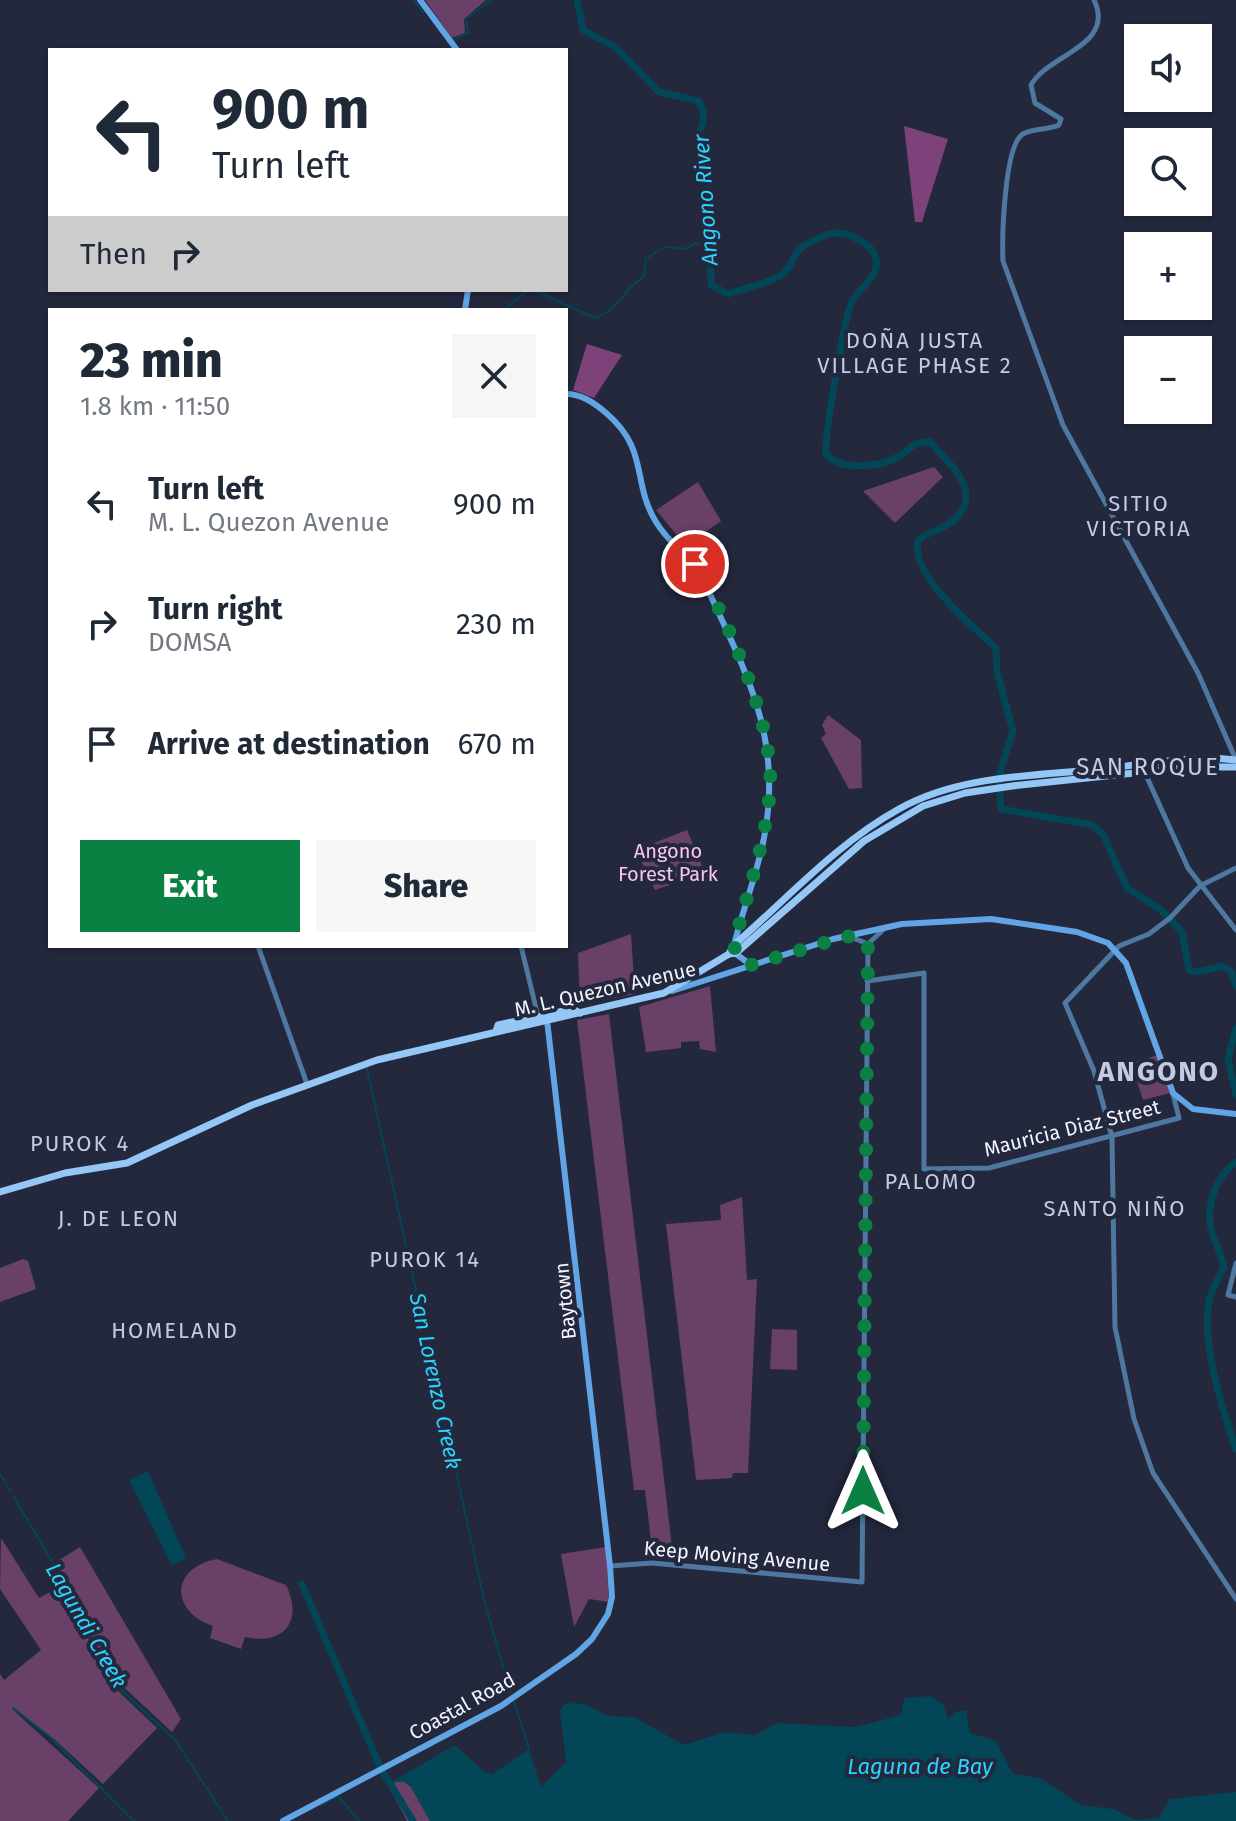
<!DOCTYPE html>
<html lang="en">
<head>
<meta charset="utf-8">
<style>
  body { margin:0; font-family:"Fira Sans",sans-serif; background:#f6f6f7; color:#1f2937; height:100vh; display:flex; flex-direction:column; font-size:30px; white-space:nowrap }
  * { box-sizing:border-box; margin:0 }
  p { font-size:26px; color:#747a83 }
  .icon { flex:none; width:44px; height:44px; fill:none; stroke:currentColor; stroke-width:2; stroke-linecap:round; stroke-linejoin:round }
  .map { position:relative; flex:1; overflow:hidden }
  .side { position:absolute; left:48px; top:308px; width:520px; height:640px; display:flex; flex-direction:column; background:#fff; border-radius:0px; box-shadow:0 2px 6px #0004 }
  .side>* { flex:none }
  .top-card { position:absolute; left:48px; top:48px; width:520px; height:244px; border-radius:0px; box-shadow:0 2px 6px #0004; background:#fff; color:#1f2937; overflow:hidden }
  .controls { position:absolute; left:1124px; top:24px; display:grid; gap:16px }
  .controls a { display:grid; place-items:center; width:88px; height:88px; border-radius:0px; background:#fff; box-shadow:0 2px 6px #0004; font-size:40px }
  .pin { position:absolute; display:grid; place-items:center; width:68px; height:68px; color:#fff; margin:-34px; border:4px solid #fff; border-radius:50%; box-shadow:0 2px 8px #0007 }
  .me { position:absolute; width:88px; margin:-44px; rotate:0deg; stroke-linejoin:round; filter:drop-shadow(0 0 6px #0008) }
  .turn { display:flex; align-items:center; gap:28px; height:168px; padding:0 32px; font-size:36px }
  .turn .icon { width:104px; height:104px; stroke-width:2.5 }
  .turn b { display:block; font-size:56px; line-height:68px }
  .then { display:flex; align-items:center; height:76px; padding:0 32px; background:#0003; gap:16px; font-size:30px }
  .round { display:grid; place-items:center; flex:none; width:84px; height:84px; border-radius:0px; background:#f6f6f7 }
  .overview { display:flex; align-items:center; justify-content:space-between; height:136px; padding:0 32px }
  h1 { font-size:48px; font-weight:800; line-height:60px }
  .primary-button { display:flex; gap:16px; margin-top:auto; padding:16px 32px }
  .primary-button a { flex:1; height:92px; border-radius:0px; background:#0b8043; color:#fff; font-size:32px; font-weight:800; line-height:92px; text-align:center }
  .primary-button a+a { background:#f6f6f7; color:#1f2937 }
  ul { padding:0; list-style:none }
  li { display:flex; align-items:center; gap:24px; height:120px; padding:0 32px }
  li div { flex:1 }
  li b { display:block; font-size:30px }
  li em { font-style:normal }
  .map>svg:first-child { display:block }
  .green { fill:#694067 }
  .forest { fill:#7c4279 }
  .water { fill:#024657 }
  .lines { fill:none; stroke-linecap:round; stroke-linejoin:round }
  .stream { stroke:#024657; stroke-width:2 }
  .river { stroke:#024657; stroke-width:7 }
  .tertiary { stroke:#4f78a0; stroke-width:5 }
  .secondary { stroke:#61a5e4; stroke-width:6 }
  .primary { stroke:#94c6f6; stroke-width:7 }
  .route { stroke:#0b8043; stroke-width:14; stroke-dasharray:0 25.2 }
  .labels { text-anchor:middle; stroke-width:8; stroke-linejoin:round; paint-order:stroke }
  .park-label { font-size:20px; fill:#f7c4f3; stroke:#23283d }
  .street-label { font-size:20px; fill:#f2f5fd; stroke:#23283d }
  .water-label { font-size:22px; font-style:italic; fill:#2bd3fe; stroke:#23283d }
  .neighbourhood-label { font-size:22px; letter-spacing:2px; fill:#c3cae6; stroke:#23283d }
  .quarter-label { font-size:24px; letter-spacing:2px; fill:#c3cae6; stroke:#23283d }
  .district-label { font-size:28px; font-weight:bold; letter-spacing:2px; fill:#c3cae6; stroke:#23283d }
</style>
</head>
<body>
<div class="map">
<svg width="1236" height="1821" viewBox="0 0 1236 1821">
  <rect width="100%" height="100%" fill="#23283d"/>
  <g class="green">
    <path d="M425,0h61l-22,19 1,14 -13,5z"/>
    <path d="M934,467l9,10 -48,46 -32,-32z"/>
    <path d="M698,482l23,39 -35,25 -30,-36z"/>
    <path d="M828,715l33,25 1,48 -13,1 -28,-51 5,-4 -4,-9z"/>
    <path d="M687,830l18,43 -50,17 -19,-40z"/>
    <path d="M631,934l4,60 -55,11 -2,-52z"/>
    <path d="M710,986l6,66 -16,-3 -1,-8 -18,1v6l-35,4 -7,-45z"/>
    <path d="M609,1014l63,533 -20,2 -7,-59h-11l-57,-470z"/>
    <path d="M1158,1055l12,38 -27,7 -12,-37z"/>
    <path d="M742,1197l5,83 10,-1 -9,194h-15l-1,5 -36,2 -30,-256 55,-4 -1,-15z"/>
    <path d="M23,1259l5,2 8,28 -36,13v-34z"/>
    <path d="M772,1329l25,1v40l-27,-1z"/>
    <path d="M1,1538l38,60 22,-12 55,103 41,39 -54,56 -49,-45 -43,-31 88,80 -31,33h-68v-147l4,6 37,-30 -41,-61z"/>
    <path d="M80,1547l101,172 -9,13 -55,-51 -43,-73 -18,-46z"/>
    <path d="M606,1547l3,55 -20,-3 -15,28 -13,-73z"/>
    <path d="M217,1559l69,26c18,36 -3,61 -41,52l-4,12 -31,-11 3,-12c-43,-15 -43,-58 4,-67z"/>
    <path d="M402,1780l12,9 16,32h-23l-19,-36z"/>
  </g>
  <g class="forest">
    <path d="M904,126l44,13 -26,83h-7z"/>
    <path d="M587,344l35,11 -28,43 -21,-8z"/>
  </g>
  <g class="water">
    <path d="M148,1471l38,87 -14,8 -43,-86z"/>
    <path d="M930,1696l14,9 4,14 7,-7 11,-2 4,23 26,8 17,33 27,4 41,27 32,4 22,11 24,-2 11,-19 66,-7v29h-806l-22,-39h-17l64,-37 30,27 7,2 37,-25 12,38 25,-25 -6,-51 6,-8 19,1 23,12 26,1 50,28 41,-13 30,3 22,-12 78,4 46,-12 3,-17z"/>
  </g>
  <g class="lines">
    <g class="stream">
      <path d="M414,0l9,13"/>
      <path d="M454,40l14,-7 -2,-14 25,-19"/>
      <path d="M533,290l62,28c23,-7 29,-30 49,-41l2,-18 18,-12 21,2 11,-6 14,4"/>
      <path d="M504,310l24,-20"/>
      <path d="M367,1069l118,534 25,89"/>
      <path d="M0,1474l10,16"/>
      <path d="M14,1497l50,85 12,33 39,69 61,57 52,80"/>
      <path d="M514,1702l15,47"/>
      <path d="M13,1708l38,30 83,83"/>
      <path d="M338,1796l21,25"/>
      <path d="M321,1805l15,-8"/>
    </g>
    <g class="river">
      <path d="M577,0l6,30 32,17 44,45 40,9c6,12 6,21 -1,33l11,63 2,88 17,9c16,-6 45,-11 57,-22 6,-6 8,-15 13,-21 9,-9 27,-17 39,-18 12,-1 36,12 39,25 3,20 -14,27 -23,41 -8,12 -29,140 -27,155 14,17 52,13 70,4 14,-8 17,-17 34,-16 19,22 56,51 23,79 -10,8 -23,11 -34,18 -13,32 54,88 77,109l1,24 16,59 -14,45 2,33 91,16 11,9 24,54 34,22 21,22 7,38 7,2 26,-6 9,5 5,15"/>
      <path d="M1236,1028l-8,31 8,36"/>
      <path d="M1236,1162c-22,16 -32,47 -23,74 4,11 9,20 11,31 -5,12 -13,21 -15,34 -8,41 13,108 27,148"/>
      <path d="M302,1584l78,183 33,54"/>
    </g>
    <g class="tertiary">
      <path d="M1094,0c22,46 -46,54 -63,85l4,18 26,16 -2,6c-11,5 -26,3 -36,9 -19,11 -21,105 -20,127l60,164 135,248 38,87"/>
      <path d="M1141,764l47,104 48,62"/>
      <path d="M1236,868l-36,18 -30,32 -21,16 -30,12 -54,57 29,68 18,66 3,190 19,92 19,54 83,126"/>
      <path d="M848,936l20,8"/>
      <path d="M258,946l49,138"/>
      <path d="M521,946l17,70"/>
      <path d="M867,981l57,-8v196l65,-1 190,-50 -6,-24"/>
      <path d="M1236,1263l-8,32 8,2"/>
      <path d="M610,1566l42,-3 210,19 6,-638 16,-15"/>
    </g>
    <g class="secondary">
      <path d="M420,0l37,50"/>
      <path d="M465,310l3,-20"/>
      <path d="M566,394c15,0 27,8 39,18 45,38 26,69 51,110 13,22 35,35 47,57 41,91 81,156 61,259 -7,36 -21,71 -30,107l2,9 15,11"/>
      <path d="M672,991l161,-52 69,-15 89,-5 86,13 31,11 18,20 47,130 20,16 43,5"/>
      <path d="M283,1821l218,-115 75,-52 16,-15 16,-25 4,-17 -2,-31 -63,-546"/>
    </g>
    <g class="primary">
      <path d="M729,954l7,-1 128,-112 59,-35 42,-13 47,-7 179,-19h45"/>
      <path d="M496,1031l2,-6 75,-16 7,4"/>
      <path d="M0,1192l65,-19 62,-10 125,-58 125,-45 287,-67 65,-39 5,-9c53,-46 103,-102 165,-136 60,-34 136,-33 203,-40 44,-5 89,-14 134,-9"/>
    </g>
  </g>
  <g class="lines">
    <path class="route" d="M695,564c32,54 80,162 75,225 -4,54 -23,104 -36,156l2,8 15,12 96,-29 21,8 -5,547"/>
  </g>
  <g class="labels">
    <g class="park-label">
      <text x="668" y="858">Angono<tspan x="668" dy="23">Forest Park</tspan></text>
    </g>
    <g class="street-label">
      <text transform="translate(605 989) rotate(-13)" y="7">M. L. Quezon Avenue</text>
      <text transform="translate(1072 1128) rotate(-14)" y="7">Mauricia Diaz Street</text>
      <text transform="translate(565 1301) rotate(-96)" y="7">Baytown</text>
      <text transform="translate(737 1556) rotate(5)" y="7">Keep Moving Avenue</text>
      <text transform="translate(462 1706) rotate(-29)" y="7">Coastal Road</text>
    </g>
    <g class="water-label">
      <text transform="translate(705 200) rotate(-94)" y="8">Angono River</text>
      <text transform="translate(436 1381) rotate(78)" y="8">San Lorenzo Creek</text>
      <text transform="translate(87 1625) rotate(60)" y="8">Lagundi Creek</text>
      <text x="920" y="1774">Laguna de Bay</text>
    </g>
    <g class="neighbourhood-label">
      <text x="915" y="348">DOÑA JUSTA<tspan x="915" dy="25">VILLAGE PHASE 2</tspan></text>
      <text x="1139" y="511">SITIO<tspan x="1139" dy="25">VICTORIA</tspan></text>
      <text x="80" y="1151">PUROK 4</text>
      <text x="931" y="1189">PALOMO</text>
      <text x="1115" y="1216">SANTO NIÑO</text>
      <text x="119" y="1226">J. DE LEON</text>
      <text x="425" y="1267">PUROK 14</text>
      <text x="175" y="1338">HOMELAND</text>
    </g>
    <g class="quarter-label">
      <text x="1148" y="775">SAN ROQUE</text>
    </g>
    <g class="district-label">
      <text x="1159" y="1081">ANGONO</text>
    </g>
  </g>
</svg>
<div class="controls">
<a><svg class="icon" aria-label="sound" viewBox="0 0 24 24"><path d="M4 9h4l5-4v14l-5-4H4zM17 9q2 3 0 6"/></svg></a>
<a><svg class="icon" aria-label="search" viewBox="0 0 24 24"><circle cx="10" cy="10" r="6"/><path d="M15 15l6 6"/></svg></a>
<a>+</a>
<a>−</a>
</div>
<div class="pin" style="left:695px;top:564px;background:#d93025"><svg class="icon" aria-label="arrive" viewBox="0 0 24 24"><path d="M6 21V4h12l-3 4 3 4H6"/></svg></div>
<svg class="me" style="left:863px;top:1491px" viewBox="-20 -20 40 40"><path d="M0-17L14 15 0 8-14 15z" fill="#0b8043" stroke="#fff" stroke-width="4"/></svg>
<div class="top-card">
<div class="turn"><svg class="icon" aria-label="left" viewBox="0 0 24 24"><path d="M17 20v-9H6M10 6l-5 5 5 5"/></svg><div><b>900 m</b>Turn left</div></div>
<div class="then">Then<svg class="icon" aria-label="right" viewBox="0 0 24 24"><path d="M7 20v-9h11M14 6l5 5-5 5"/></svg></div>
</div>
<section class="side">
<div class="overview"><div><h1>23 min</h1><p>1.8 km · 11:50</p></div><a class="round"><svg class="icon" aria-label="close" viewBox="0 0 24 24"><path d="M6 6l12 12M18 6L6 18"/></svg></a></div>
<ul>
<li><svg class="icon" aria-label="left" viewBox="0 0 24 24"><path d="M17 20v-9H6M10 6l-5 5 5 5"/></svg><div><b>Turn left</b><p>M. L. Quezon Avenue</p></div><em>900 m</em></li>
<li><svg class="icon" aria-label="right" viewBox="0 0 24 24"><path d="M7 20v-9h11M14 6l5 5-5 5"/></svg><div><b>Turn right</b><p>DOMSA</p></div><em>230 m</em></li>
<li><svg class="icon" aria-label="arrive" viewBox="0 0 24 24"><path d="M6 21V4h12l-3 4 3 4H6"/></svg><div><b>Arrive at destination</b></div><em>670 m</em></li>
</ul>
<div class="primary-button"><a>Exit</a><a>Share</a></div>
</section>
</div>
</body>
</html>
